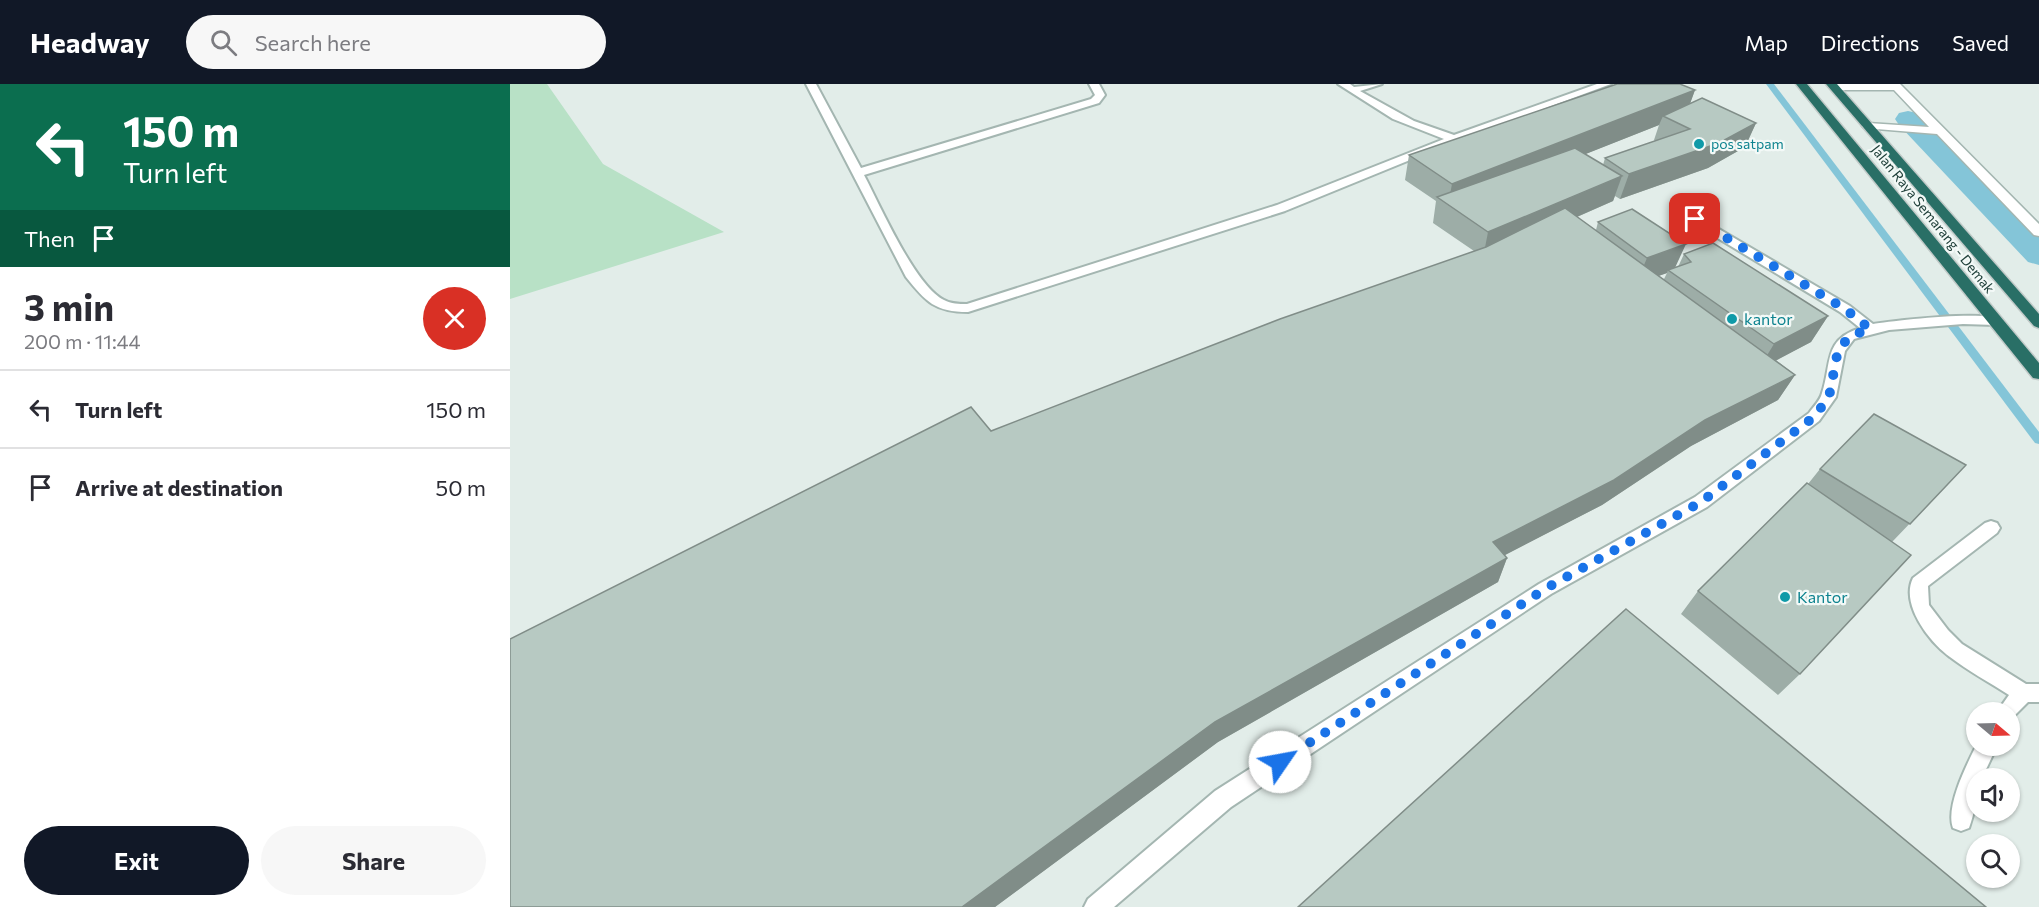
<!DOCTYPE html>
<html lang="en">
<head>
<meta charset="utf-8">
<style>
  body { margin:0; font-family:Commissioner,sans-serif; background:#f7f7f7; color:#2b2b33; height:100vh; display:flex; flex-direction:column; font-size:22px; white-space:nowrap }
  * { box-sizing:border-box; margin:0 }
  p { font-size:20px; color:#7c7c81 }
  .icon { flex:none; width:33px; height:33px; fill:none; stroke:currentColor; stroke-width:2; stroke-linecap:round; stroke-linejoin:round }
  .map { position:relative; flex:1; overflow:hidden }
  .drawer { display:flex; flex-direction:column; background:#fff; width:510px }
  .drawer>* { flex:none }
  .banner { background:#0b6e4f; color:#fff; overflow:hidden }
  .needle { width:39px; rotate:109deg }
  .tools { position:absolute; left:1456px; top:618px; display:grid; gap:12px }
  .tools a { display:grid; place-items:center; width:54px; height:54px; border-radius:50%; background:#fff; box-shadow:0 2px 4px #0004; font-size:30px }
  .pin { position:absolute; display:grid; place-items:center; width:51px; height:51px; color:#fff; margin:-26px; border-radius:12px; box-shadow:0 3px 9px #0006 }
  .me { position:absolute; width:66px; margin:-33px; rotate:57deg; stroke-linejoin:round; filter:drop-shadow(0 0 4px #0008) }
  .turn { display:flex; align-items:center; gap:21px; height:126px; padding:0 24px; font-size:27px }
  .turn .icon { width:78px; height:78px; stroke-width:2.5 }
  .turn b { display:block; font-size:42px; line-height:51px }
  .then { display:flex; align-items:center; height:57px; padding:0 24px; background:#0003; gap:12px; font-size:22px }
  .round { display:grid; place-items:center; flex:none; width:63px; height:63px; border-radius:32px; background:#f7f7f7 }
  .head { display:flex; align-items:center; justify-content:space-between; height:102px; padding:0 24px }
  h1 { font-size:36px; font-weight:700; line-height:45px }
  .cta { display:flex; gap:12px; margin-top:auto; padding:12px 24px }
  .cta a { flex:1; height:69px; border-radius:36px; background:#111827; color:#fff; font-size:24px; font-weight:700; line-height:69px; text-align:center }
  .cta a+a { background:#f7f7f7; color:#2b2b33 }
  ul { padding:0; list-style:none }
  li { display:flex; align-items:center; gap:18px; height:78px; padding:0 24px; border-top:2px solid #e1e1e2 }
  li div { flex:1 }
  li b { display:block; font-size:22px }
  li em { font-style:normal }
  header { display:flex; align-items:center; gap:36px; box-sizing:border-box; height:84px; padding:0 30px; background:#111827; color:#fff }
  header strong { font-size:28px }
  nav { display:flex; gap:33px; margin-inline-start:auto; font-size:21px }
  .search { width:420px; height:54px; background:#f7f7f7; display:flex; align-items:center; gap:15px; box-sizing:border-box; padding:0 21px; border-radius:33px; color:#7c7c81; font-size:22px }
  main { display:flex; flex:1; min-height:0 }
  .map>svg:first-child { display:block }
  .green { fill:#b8e1c6 }
  .lines { fill:none; stroke-linecap:round; stroke-linejoin:round }
  .stream { fill:#84c5d8; fill-rule:evenodd }
  .canal { fill:#84c5d8; fill-rule:evenodd }
  .lane-casing { stroke:#a4b6b1; stroke-width:4 }
  .street-casing { stroke:#a4b6b1; stroke-width:3 }
  .highway-casing { stroke:#c1cac8; stroke-width:3 }
  .lane { fill:#fff; fill-rule:evenodd }
  .street { fill:#fff; fill-rule:evenodd }
  .highway { fill:#296f66; fill-rule:evenodd }
  .wall { fill:#9dada7; fill-rule:evenodd }
  .shaded-wall { fill:#808d88 }
  .building { fill:#b7c9c2; stroke:#808d88; stroke-width:1.5 }
  .route { stroke:#1a73e8; stroke-width:10; stroke-dasharray:0 18 }
  .culture-dot { fill:#0f9aa8; stroke:#f3f9f7; stroke-width:2 }
  .labels { text-anchor:middle; stroke-width:4.5; stroke-linejoin:round; paint-order:stroke }
  .far-culture-label { font-size:14px; fill:#0d838f; stroke:#f3f9f7; text-anchor:start }
  .far-street-label { font-size:14px; fill:#20403a; stroke:#f3f9f7 }
  .culture-label { font-size:16px; fill:#0d838f; stroke:#f3f9f7; text-anchor:start }
</style>
</head>
<body>
<header>
<strong>Headway</strong>
<div class="search"><svg class="icon" aria-label="search" viewBox="0 0 24 24"><circle cx="10" cy="10" r="6"/><path d="M15 15l6 6"/></svg>Search here</div>
<nav><a>Map</a><a>Directions</a><a>Saved</a></nav>
</header>
<main>
<section class="drawer">
<div class="banner">
<div class="turn"><svg class="icon" aria-label="left" viewBox="0 0 24 24"><path d="M17 20v-9H6M10 6l-5 5 5 5"/></svg><div><b>150 m</b>Turn left</div></div>
<div class="then">Then<svg class="icon" aria-label="arrive" viewBox="0 0 24 24"><path d="M6 21V4h12l-3 4 3 4H6"/></svg></div>
</div>
<div class="head"><div><h1>3 min</h1><p>200 m · 11:44</p></div><a class="round" style="background:#d93025;color:#fff"><svg class="icon" aria-label="close" viewBox="0 0 24 24"><path d="M6 6l12 12M18 6L6 18"/></svg></a></div>
<ul>
<li><svg class="icon" aria-label="left" viewBox="0 0 24 24"><path d="M17 20v-9H6M10 6l-5 5 5 5"/></svg><div><b>Turn left</b></div><em>150 m</em></li>
<li><svg class="icon" aria-label="arrive" viewBox="0 0 24 24"><path d="M6 21V4h12l-3 4 3 4H6"/></svg><div><b>Arrive at destination</b></div><em>50 m</em></li>
</ul>
<div class="cta"><a>Exit</a><a>Share</a></div>
</section>
<div class="map">
<svg width="1529" height="823" viewBox="0 0 1529 823">
  <rect width="100%" height="100%" fill="#e2ede9"/>
  <path class="green" d="M0,0h37l56,80 121,68 -214,67z"/>
  <g class="lines">
    <path class="stream" d="M1256,0h8l265,348v12l-4,-1z"/>
    <path class="canal" d="M1398,27l9,2 122,124v28l-11,-3 -129,-137 -4,-6 4,-6z"/>
    <g class="lane-casing">
      <g id="lane">
        <path d="M296,0h10l45,84 230,-69 4,-4 -6,-11h10l6,11 -6,8 -235,72c16,30 51,111 80,125 7,4 15,4 23,4l310,-99 167,-66 -51,-20 -55,-35h12l4,3 28,-3 -22,7 54,30 40,14 143,-51h14l-152,56 -174,71 -317,101c-33,0 -42,-10 -62,-35z"/>
        <path d="M1185,131l155,91 23,18c19,-3 118,-15 129,-3l-7,4 -32,-1 -74,6 -35,9 -9,12 -9,46 -17,24 -112,86 -156,87 -320,213 -117,100h-30l4,-8 127,-108 324,-207 156,-87 114,-84c4,-6 11,-12 13,-20 10,-30 1,-53 38,-65l-20,-16 -149,-90v-6z"/>
        <path d="M1481,437l6,2 3,5 -3,5 -69,53 1,19 19,25 14,14 64,40h13v18h-11l-18,18v-8h-13l12,-17c-20,-13 -41,-24 -59,-38 -21,-15 -50,-53 -37,-79l72,-55z"/>
        <path d="M1467,660l20,2 -15,32h-5c0,18 -2,34 -8,50l-8,3 -8,-3c-8,-21 14,-64 24,-84z"/>
      </g>
    </g>
    <g class="street-casing">
      <path id="street" d="M1323,0h67l139,140v12l-5,-1 -97,-101 -73,-6 -2,-2 6,-3 61,4 -35,-37h-60l-5,-3z"/>
    </g>
    <g class="highway-casing">
      <g id="highway">
        <path d="M1286,0h11l232,279v16l-6,-1z"/>
        <path d="M1316,0h11l202,230v14l-5,-2z"/>
      </g>
    </g>
    <use href="#lane" class="lane"/>
    <use href="#street" class="street"/>
    <use href="#highway" class="highway"/>
  </g>
  <g class="wall">
    <path d="M1185,6l-5,13 66,20 -11,24 -37,21 -88,31 -5,-3 -2,5 -36,16 19,13 2,-8 77,45h3l6,-13 144,62 -17,26 -35,18 19,15 -17,25 -87,46 -89,59 -98,50 3,3 -9,24 -280,160 -223,165h-485l481,-476 483,-180 -41,-28 3,-22 -31,-21 4,-25zM1149,41l-5,15 1,1 -50,17 -2,7 -18,-11zM1157,189l-3,6 -6,-3z"/>
    <path d="M1456,381l-74,77 -92,132 -22,21 -97,-81 17,-23 110,-107 12,-15z"/>
  </g>
  <g class="shaded-wall">
    <path d="M1185,6l-9,25 -23,1 -4,9 -207,82 -4,-2 4,-21z"/>
    <path d="M1246,39l-11,24 -37,21 -88,31 9,-25z"/>
    <path d="M1112,92l-9,25 -130,57 5,-26z"/>
    <path d="M1176,160l-12,26h-6l-1,3 -31,11 11,-26z"/>
    <path d="M1318,232l-17,26 -53,28 16,-26z"/>
    <path d="M1285,291l-17,25 -87,46 -89,59 -118,61 9,-24 212,-122z"/>
    <path d="M997,474l-9,24 -280,160 -223,165h-33l253,-185z"/>
  </g>
  <g class="building">
    <path d="M1107,0h63l15,6 -243,94 -43,-29z"/>
    <path d="M1192,14l54,25 -37,20 -90,31 -24,-16 85,-29 -27,-13z"/>
    <path d="M1065,64l47,28 -134,56 -51,-35z"/>
    <path d="M1055,124l230,167 -90,45 -91,60 -121,62 14,16 -292,164 -253,185h-452v-268l461,-232 20,24 289,-112 206,-72z"/>
    <path d="M1122,125l54,35 -39,14 -49,-36z"/>
    <path d="M1203,159l115,73 -54,28 -106,-74 23,-8 -7,-8z"/>
    <path d="M1364,330l92,51 -56,59 -90,-55z"/>
    <path d="M1297,399l104,72 -111,119 -102,-83z"/>
    <path d="M1116,525l360,298h-688z"/>
  </g>
  <g class="lines">
    <path class="route" d="M770,678l265,-173 156,-87 113,-85 15,-20 9,-47 12,-14 20,-7 -25,-20 -150,-90"/>
  </g>
  <g class="culture-dot">
    <circle cx="1189" cy="60" r="6"/>
    <circle cx="1222" cy="235" r="6"/>
    <circle cx="1275" cy="513" r="6"/>
  </g>
  <g class="labels">
    <g class="far-culture-label">
      <text x="1201" y="65">pos satpam</text>
    </g>
    <g class="far-street-label">
      <text transform="translate(1423 135) rotate(51)" y="5">Jalan Raya Semarang - Demak</text>
    </g>
    <g class="culture-label">
      <text x="1234" y="241">kantor</text>
      <text x="1287" y="519">Kantor</text>
    </g>
  </g>
</svg>
<div class="tools">
<a><svg class="needle" viewBox="-14 -14 28 28"><path d="M0-13l5 13h-10z" fill="#e53935"/><path d="M0 13l5-13h-10z" fill="#7c7c81"/></svg></a>
<a><svg class="icon" aria-label="sound" viewBox="0 0 24 24"><path d="M4 9h4l5-4v14l-5-4H4zM17 9q2 3 0 6"/></svg></a>
<a><svg class="icon" aria-label="search" viewBox="0 0 24 24"><circle cx="10" cy="10" r="6"/><path d="M15 15l6 6"/></svg></a>
</div>
<div class="pin" style="left:1185px;top:135px;background:#d93025"><svg class="icon" aria-label="arrive" viewBox="0 0 24 24"><path d="M6 21V4h12l-3 4 3 4H6"/></svg></div>
<svg class="me" style="left:770px;top:678px" viewBox="-20 -20 40 40"><circle r="19" fill="#fff"/><path d="M0-13L10 11 0 6-10 11z" fill="#1a73e8"/></svg>
</div>
</main>
</body>
</html>
